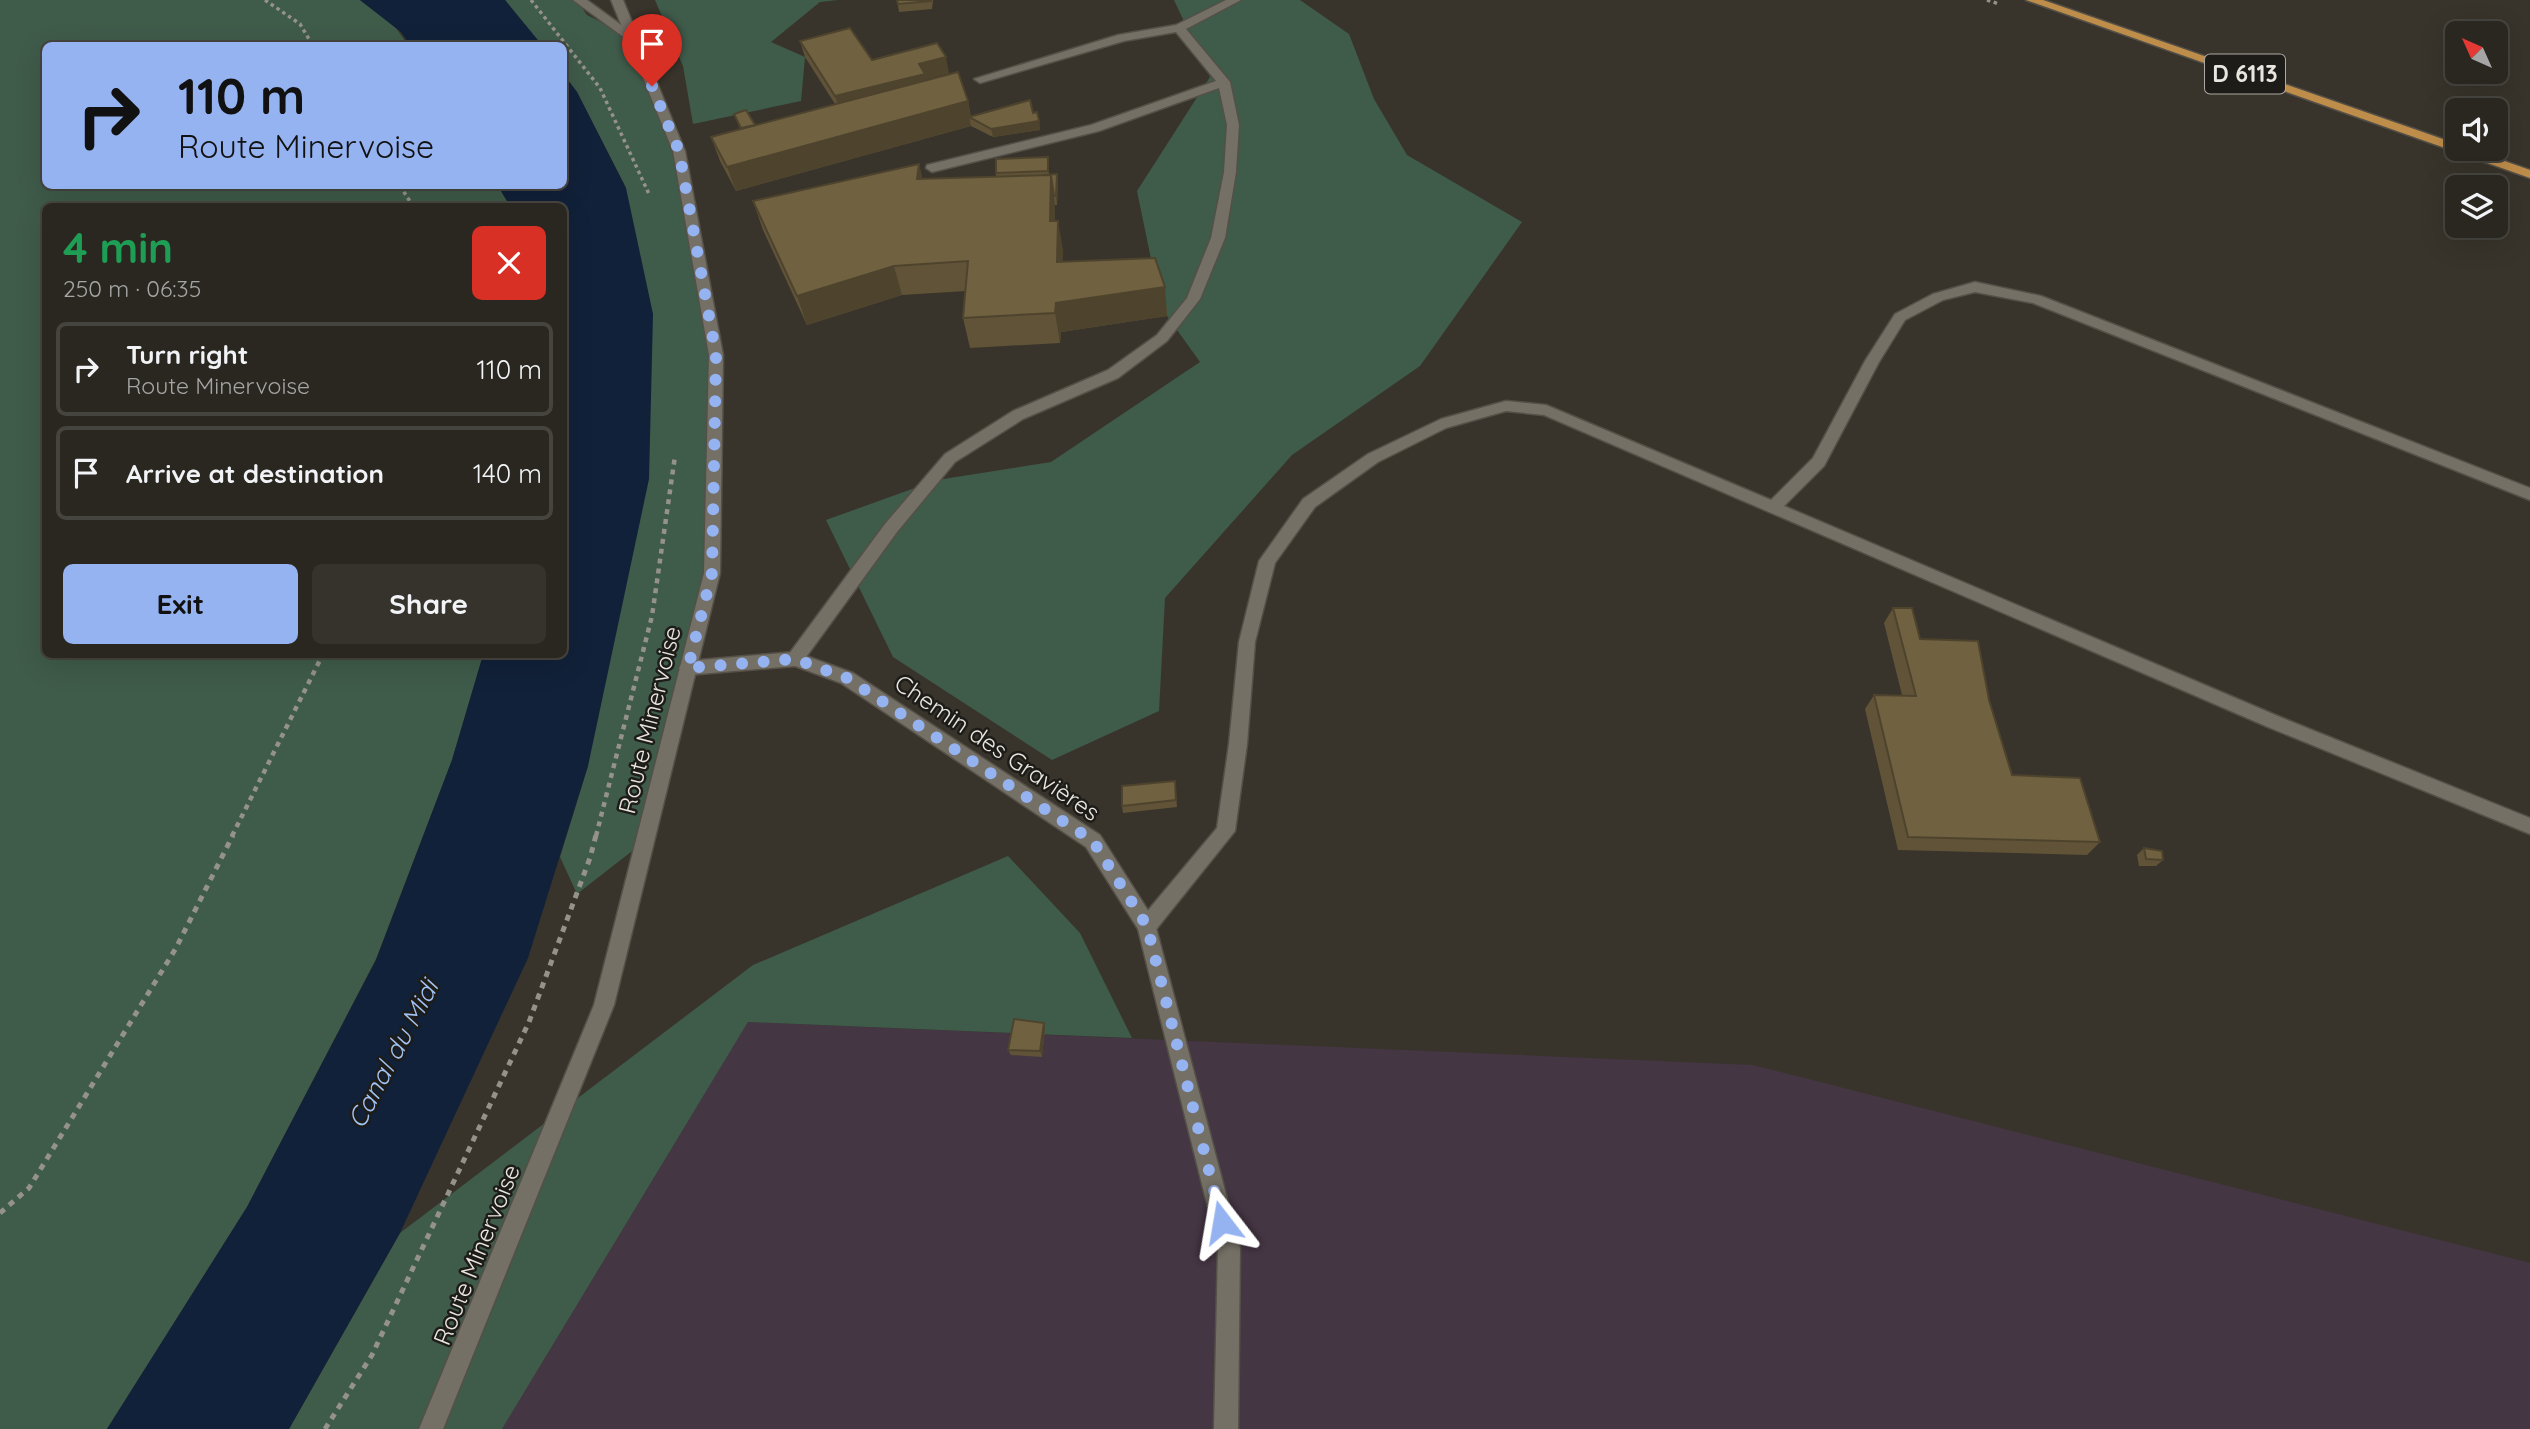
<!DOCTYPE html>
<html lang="en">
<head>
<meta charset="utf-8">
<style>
  body { margin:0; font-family:Quicksand,sans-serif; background:#36332d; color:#f1f3f6; height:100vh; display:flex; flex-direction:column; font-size:26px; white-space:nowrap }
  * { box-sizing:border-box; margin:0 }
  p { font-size:23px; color:#a5a5a5 }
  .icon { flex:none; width:38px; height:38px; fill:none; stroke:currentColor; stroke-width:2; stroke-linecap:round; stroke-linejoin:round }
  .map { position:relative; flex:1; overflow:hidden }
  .drawer { position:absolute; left:42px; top:203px; width:525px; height:455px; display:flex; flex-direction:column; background:#2a2720; border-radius:10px; box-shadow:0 7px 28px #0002,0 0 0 2px #46443e }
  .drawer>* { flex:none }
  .hud { position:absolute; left:42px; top:42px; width:525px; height:147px; border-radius:10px; box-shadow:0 7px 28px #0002,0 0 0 2px #46443e; background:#95b2f1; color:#111; overflow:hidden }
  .needle { width:46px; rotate:315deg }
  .controls { position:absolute; left:2445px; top:21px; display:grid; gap:14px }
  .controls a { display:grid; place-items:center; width:63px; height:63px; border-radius:10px; background:#2a2720; box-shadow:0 7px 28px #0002,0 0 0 2px #46443e; font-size:35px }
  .pin { position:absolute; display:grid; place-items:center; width:60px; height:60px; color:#fff; margin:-72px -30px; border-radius:50% 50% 50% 0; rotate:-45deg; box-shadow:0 0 7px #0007 }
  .pin .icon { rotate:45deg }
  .me { position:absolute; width:77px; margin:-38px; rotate:346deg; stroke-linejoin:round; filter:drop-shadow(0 0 5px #0008) }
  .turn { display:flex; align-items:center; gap:24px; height:147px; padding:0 21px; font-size:32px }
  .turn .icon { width:91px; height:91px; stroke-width:2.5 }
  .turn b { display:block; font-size:49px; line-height:60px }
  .round { display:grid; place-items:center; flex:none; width:74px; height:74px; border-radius:10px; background:#36332d }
  .head { display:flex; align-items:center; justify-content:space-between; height:119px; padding:0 21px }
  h1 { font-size:42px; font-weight:700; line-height:52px; color:#1e9e55 }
  .button { display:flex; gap:14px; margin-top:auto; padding:14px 21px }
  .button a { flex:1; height:80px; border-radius:10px; background:#95b2f1; color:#111; font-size:28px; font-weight:700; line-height:80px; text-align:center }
  .button a+a { background:#36332d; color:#f1f3f6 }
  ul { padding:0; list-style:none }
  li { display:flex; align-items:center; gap:21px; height:94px; margin:0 14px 10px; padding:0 7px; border:4px solid #46443e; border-radius:10px }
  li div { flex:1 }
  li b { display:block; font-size:26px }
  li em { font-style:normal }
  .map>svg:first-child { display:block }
  .industrial { fill:#453644 }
  .green { fill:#3f5b4a }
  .water { fill:#112139 }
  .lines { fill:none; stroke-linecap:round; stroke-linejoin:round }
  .lane-casing { stroke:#545048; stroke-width:3 }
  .street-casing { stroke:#545048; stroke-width:3 }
  .secondary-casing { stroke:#545048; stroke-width:3 }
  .primary-casing { stroke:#545048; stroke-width:3 }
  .path-far2 { stroke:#95928a; stroke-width:3.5; stroke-dasharray:3.5 3.5; stroke-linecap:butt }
  .path-far1 { stroke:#95928a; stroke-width:4.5; stroke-dasharray:5 5; stroke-linecap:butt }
  .path { stroke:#95928a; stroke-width:5; stroke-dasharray:6 6; stroke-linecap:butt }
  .lane { fill:#757066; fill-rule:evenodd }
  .street { fill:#757066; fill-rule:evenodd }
  .secondary { fill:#757066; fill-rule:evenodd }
  .primary { fill:#bf8d4a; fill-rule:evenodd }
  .wall { fill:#605338 }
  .shaded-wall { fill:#4e442e }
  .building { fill:#706141; stroke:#4e442e; stroke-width:2 }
  .route { stroke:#95b2f1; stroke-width:12; stroke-dasharray:0 21.6 }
  .labels { text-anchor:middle; stroke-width:5; stroke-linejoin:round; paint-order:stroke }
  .shield { fill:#1e1c18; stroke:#aca9a4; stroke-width:2 }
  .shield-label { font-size:23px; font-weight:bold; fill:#e9e6e0 }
  .street-label { font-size:24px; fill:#e9e6e0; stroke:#1e1c18 }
  .water-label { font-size:26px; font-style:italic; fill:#a0c2f4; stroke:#1e1c18 }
</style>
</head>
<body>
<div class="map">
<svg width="2530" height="1429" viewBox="0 0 2530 1429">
  <rect width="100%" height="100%" fill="#38342b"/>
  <path class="industrial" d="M748,1022l1005,43 777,198v166h-2028z"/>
  <g class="green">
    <path d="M0,0h360l36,28 12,17 -362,1v140h452l12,20h-464v448l437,1 -31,105 -76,199 -129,248 -140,222h-107z"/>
    <path d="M505,0h71l11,15 46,23 46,113 37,204 -4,218 -67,268 -68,53 -17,-37 28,-91 38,-578 -49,-96 -13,-17v-29l-23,-1z"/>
    <path d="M655,0h183l-18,2 -49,40 34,15 -4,44 -108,23 -10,-58z"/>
    <path d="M1174,0h126l49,34 25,65 33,56 115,67 -102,144 -128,89 -127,143 -6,113 -107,49 -159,-103 -67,-137 111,-40 114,-18 149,-100 -33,-46 -10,-28 -20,-97 73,-114z"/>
    <path d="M1008,856l72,77 52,105 -384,-16 -246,407h-213l111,-196 353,-268z"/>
  </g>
  <g class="water">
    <path d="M360,0h145l37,45h-132l-9,-13z"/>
    <path d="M564,75l13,17 49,96 27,126 -4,165 -61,287 -60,192 -128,275 -111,196h-182l140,-222 129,-247 76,-200 31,-105 81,-1v-448h-54l-12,-20h66z"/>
  </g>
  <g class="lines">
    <g class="lane-casing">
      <g id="lane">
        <path d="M573,0h14l52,38 -10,3z"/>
        <path d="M1226,0h15l-55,29 44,53 9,43 -3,47 -11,66 -25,61 -33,42 -49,37 -95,41 -68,43 -58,70 -96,132h-12l-3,-5 3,-5 96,-130 60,-70 68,-43 95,-41 49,-35 30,-37 24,-60 13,-66 3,-47 -8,-37 -120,43 -167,41 -6,-4 1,-3 164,-40 125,-44 -40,-49 -52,9 -144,42 -6,-4 144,-44 58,-10z"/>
        <path d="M1975,282l66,14 489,192v12l-497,-197 -58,-11 -32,8 -38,20 -26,42 -55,104 -40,40 496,211 250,101v16l-262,-107 -724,-312 -38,-4 -60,17 -68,34 -63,45 -40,56 -20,79 -8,102 -12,87 -81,101 -7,3 -7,-3 -3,-6 3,-6 77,-92 12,-84 10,-102 20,-81 44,-62 65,-45 73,-35 65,-18 40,4 225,95 42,-42 52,-97 30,-47 38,-20z"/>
      </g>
    </g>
    <g class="street-casing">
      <path id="street" d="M795,652l58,21 247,162 54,85 86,328 -2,181h-24l4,-181 -80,-319 -52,-82 -245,-164 -46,-17 -107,9 -6,-2 -3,-5 3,-5 6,-2z"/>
    </g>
    <g class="secondary-casing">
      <path id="secondary" d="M611,0h12l62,151 38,204 -3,218 -106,432 -171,424h-24l175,-424 110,-432 5,-218 -36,-204z"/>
    </g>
    <g class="primary-casing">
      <path id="primary" d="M2026,0h17l414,144v5h13l60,21v8z"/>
    </g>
    <g class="path-far2">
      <path d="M265,0l35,24 13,22"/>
      <path d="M531,0l69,88 49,106"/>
      <path d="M1987,0l12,4"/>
      <path d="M400,186l13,20"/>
    </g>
    <g class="path-far1">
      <path d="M232,836l91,-182"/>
      <path d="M596,836l56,-220 23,-160"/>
    </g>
    <g class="path">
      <path d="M0,1213l29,-25 147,-240 57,-113"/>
      <path d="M325,1429l47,-74 157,-333 61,-164 6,-23"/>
    </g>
    <use href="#lane" class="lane"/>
    <use href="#street" class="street"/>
    <use href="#secondary" class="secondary"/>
    <use href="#primary" class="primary"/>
  </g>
  <g class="wall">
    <path d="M897,0h36l-1,9 -33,3z"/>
    <path d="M800,41l72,19 77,13 -23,6v1l42,21 3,16 62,-4 6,8 1,9 -47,7 -22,-11 -235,65 -16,-30 -9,-24 29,-8 -6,-15 22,11 79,-21 -30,-47z"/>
    <path d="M1048,157l1,18 8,-1 1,9 -1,22h-2v16l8,29 -1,11 103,26 2,29 -106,16 -1,11 -90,5 -7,-30 3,-27 -64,4 -95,30 -44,-95 -10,-29 166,-37 3,15 74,-2v-4z"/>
    <path d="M1893,608l27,31 69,61 23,75 88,67 -13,13 -189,-5 -33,-141 9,-14h28l-18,-72z"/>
    <path d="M1175,781l2,26 -54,6 -1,-7z"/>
    <path d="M2144,848l19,12 -7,6h-17l-2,-11z"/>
    <path d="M1045,1028l-3,29 -31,-2 -3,-5z"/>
  </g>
  <g class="shaded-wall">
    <path d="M946,57l3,16 -23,6 2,11 -88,22 -5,-16 84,-32z"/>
    <path d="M968,101l3,18 -2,-2 2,9 -235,65 -9,-24z"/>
    <path d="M1039,121l1,9 -47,7 -2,-8z"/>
    <path d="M919,164l7,30 -9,-15z"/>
    <path d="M1057,174l1,9 -1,22 -1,-9z"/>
    <path d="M1051,175l4,30v46l-5,-30z"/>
    <path d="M1058,221l5,29 -1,41 -5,-29z"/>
    <path d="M894,266l8,29 -95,30 -10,-29z"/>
    <path d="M1165,287l2,29 -106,16 -1,11 -5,-30 1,-10z"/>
    <path d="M1044,1023l1,5 -3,29 -2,-6z"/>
  </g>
  <g class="building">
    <path d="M897,0h34v1l-33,3z"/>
    <path d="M850,28l22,32 65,-17 9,14 -27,7 6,10 -90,22 -35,-55z"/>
    <path d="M958,72l10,29 -241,66 -16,-30z"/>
    <path d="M1030,100l3,13 4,-1 2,9 -48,8 -22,-12z"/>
    <path d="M746,110l9,15 -14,3 -7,-14z"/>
    <path d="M1048,157v14l-52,2v-14z"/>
    <path d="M919,164l-2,15 134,-4 -1,46h8l-1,41 98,-4 10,29 -109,16 -1,10 -92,5 5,-57 -74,5 -97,30 -44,-95z"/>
    <path d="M1057,174l-1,22h-2l-3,-21h-8z"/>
    <path d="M1893,608h19l8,31 58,2 11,59 23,75 68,3 20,64 -192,-5 -34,-142 42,1z"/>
    <path d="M1175,781l1,19 -54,6v-20z"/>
    <path d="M2144,848l18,3 1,9 -17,-1z"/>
    <path d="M1014,1019l30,4 -4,28 -32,-1z"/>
  </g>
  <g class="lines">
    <path class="route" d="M652,86l27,65 37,204 -4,218 -24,95 107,-9 52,19 246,163 54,85 75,296"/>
  </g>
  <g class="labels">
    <rect class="shield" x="2205" y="54.5" width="80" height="39" rx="5"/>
    <g class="shield-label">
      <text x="2245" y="82">D 6113</text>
    </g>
    <g class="street-label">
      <text transform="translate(650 720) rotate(-76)" y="8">Route Minervoise</text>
      <text transform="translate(997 748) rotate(34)" y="8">Chemin des Gravières</text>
      <text transform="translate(477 1255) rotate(-68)" y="8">Route Minervoise</text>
    </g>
    <g class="water-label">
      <text transform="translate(393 1054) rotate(-62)" y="9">Canal du Midi</text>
    </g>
  </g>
</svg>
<div class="controls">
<a><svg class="needle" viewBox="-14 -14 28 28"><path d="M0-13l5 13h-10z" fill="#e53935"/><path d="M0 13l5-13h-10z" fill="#a5a5a5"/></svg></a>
<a><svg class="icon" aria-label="sound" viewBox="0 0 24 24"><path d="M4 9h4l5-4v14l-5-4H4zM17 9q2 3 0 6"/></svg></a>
<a><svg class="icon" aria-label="layers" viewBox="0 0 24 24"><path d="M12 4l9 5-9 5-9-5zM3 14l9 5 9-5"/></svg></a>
</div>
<div class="pin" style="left:652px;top:86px;background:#d93025"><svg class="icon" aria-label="arrive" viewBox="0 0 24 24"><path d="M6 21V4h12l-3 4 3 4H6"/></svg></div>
<svg class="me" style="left:1222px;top:1222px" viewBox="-20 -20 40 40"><path d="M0-17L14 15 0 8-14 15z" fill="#95b2f1" stroke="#fff" stroke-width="4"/></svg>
<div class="hud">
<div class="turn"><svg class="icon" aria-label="right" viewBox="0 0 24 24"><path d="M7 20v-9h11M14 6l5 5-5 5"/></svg><div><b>110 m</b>Route Minervoise</div></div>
</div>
<section class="drawer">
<div class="head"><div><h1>4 min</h1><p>250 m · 06:35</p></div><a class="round" style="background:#d93025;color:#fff"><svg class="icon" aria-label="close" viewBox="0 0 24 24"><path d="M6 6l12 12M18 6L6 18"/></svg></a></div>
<ul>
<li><svg class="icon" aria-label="right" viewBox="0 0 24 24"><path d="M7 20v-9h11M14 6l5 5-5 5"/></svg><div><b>Turn right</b><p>Route Minervoise</p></div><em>110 m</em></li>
<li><svg class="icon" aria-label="arrive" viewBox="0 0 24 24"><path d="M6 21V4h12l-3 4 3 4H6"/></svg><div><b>Arrive at destination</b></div><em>140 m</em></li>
</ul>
<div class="button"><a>Exit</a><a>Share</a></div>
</section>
</div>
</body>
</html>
